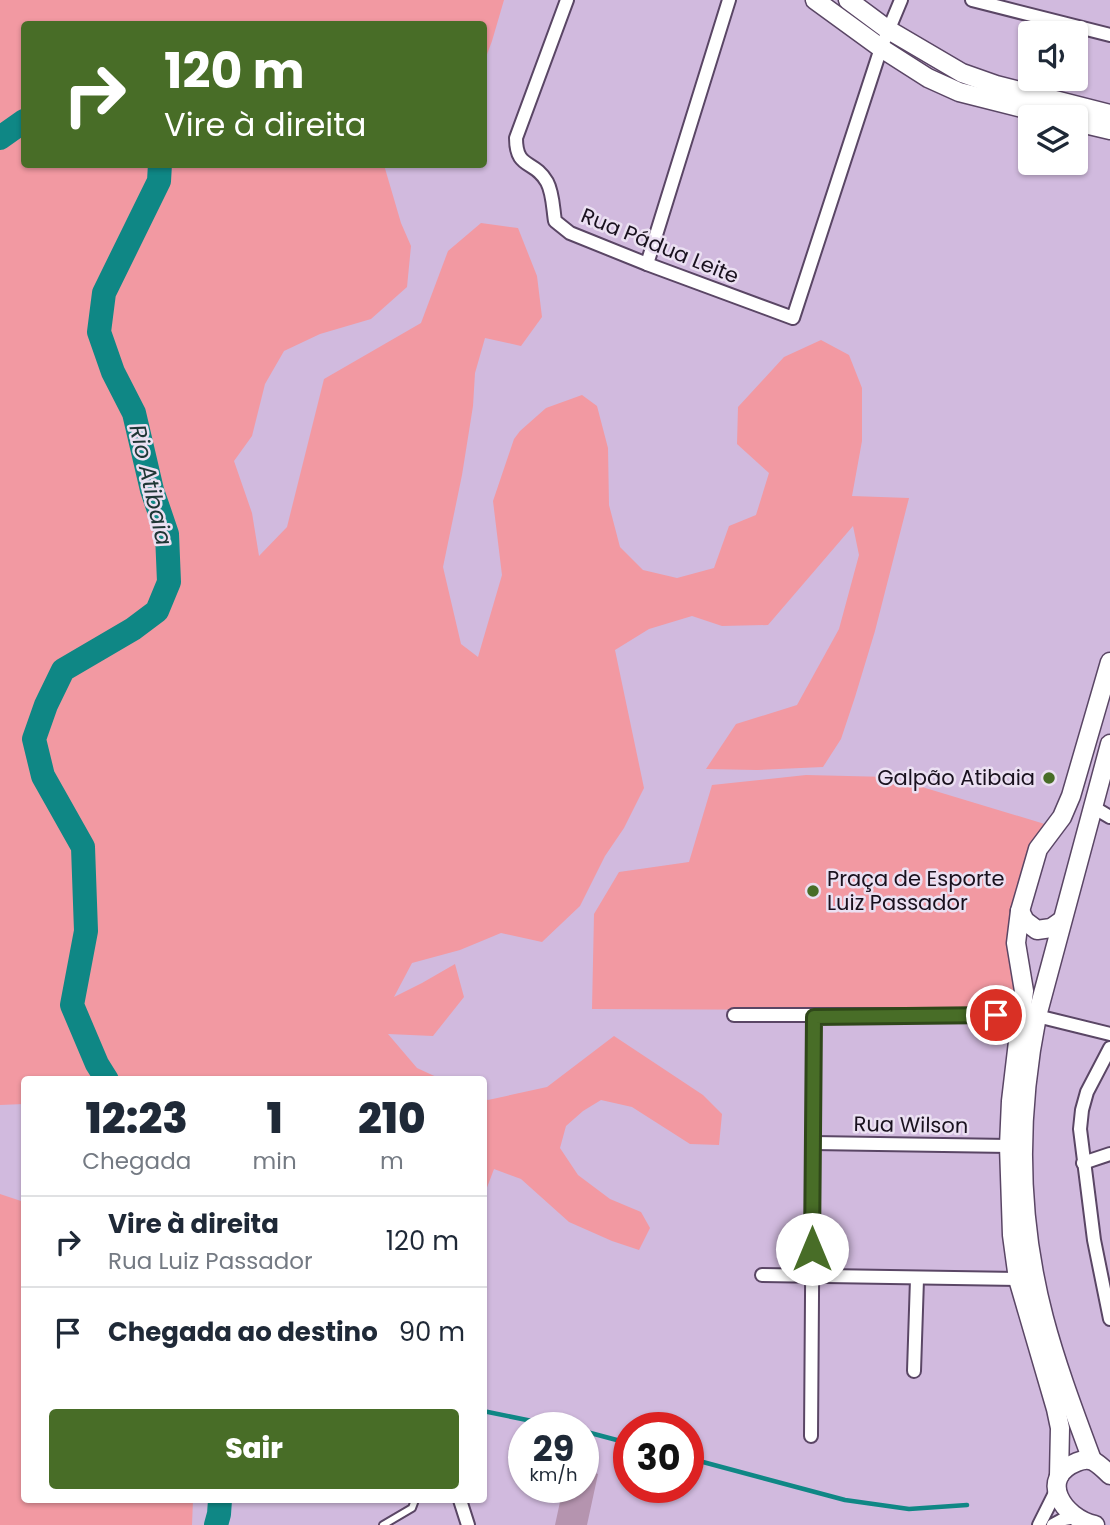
<!DOCTYPE html>
<html lang="pt">
<head>
<meta charset="utf-8">
<style>
  body { margin:0; font-family:Poppins,sans-serif; background:#f2f2f3; color:#1f2937; height:100vh; display:flex; flex-direction:column; font-size:26px; white-space:nowrap }
  * { box-sizing:border-box; margin:0 }
  p { font-size:23px; color:#747a83 }
  .icon { flex:none; width:38px; height:38px; fill:none; stroke:currentColor; stroke-width:2; stroke-linecap:round; stroke-linejoin:round }
  .map { position:relative; flex:1; overflow:hidden }
  .drawer { position:absolute; left:21px; top:1076px; width:466px; height:427px; display:flex; flex-direction:column; background:#fff; border-radius:7px; box-shadow:0 2px 5px #0004 }
  .drawer>* { flex:none }
  .guide { position:absolute; left:21px; top:21px; width:466px; height:147px; border-radius:7px; box-shadow:0 2px 5px #0004; background:#486d27; color:#fff; overflow:hidden }
  .controls { position:absolute; left:1018px; top:21px; display:grid; gap:14px }
  .controls a { display:grid; place-items:center; width:70px; height:70px; border-radius:7px; background:#fff; box-shadow:0 2px 5px #0004; font-size:35px }
  .speed { position:absolute; left:508px; top:1412px; display:flex; gap:14px; font-size:35px; font-weight:700; text-align:center }
  .speed>* { display:grid; place-content:center; width:91px; height:91px; border-radius:50%; background:#fff; box-shadow:0 2px 5px #0004; line-height:1 }
  .speed small { font-size:18px; font-weight:400 }
  .speed .limit { border:10px solid #d22; background:#fff; color:#111 }
  .pin { position:absolute; display:grid; place-items:center; width:60px; height:60px; color:#fff; margin:-30px; border:4px solid #fff; border-radius:50%; box-shadow:0 2px 7px #0007 }
  .me { position:absolute; width:77px; margin:-38px; rotate:0deg; stroke-linejoin:round; filter:drop-shadow(0 0 5px #0008) }
  .turn { display:flex; align-items:center; gap:24px; height:147px; padding:0 28px; font-size:32px }
  .turn .icon { width:91px; height:91px; stroke-width:2.5 }
  .turn b { display:block; font-size:49px; line-height:60px }
  .eta { display:flex; justify-content:space-evenly; align-items:center; height:119px; text-align:center }
  .eta b { font-size:42px; font-weight:800; line-height:49px }
  .action { display:flex; gap:14px; margin-top:auto; padding:14px 28px }
  .action a { flex:1; height:80px; border-radius:7px; background:#486d27; color:#fff; font-size:28px; font-weight:800; line-height:80px; text-align:center }
  ul { padding:0; list-style:none }
  li { display:flex; align-items:center; gap:21px; height:91px; padding:0 28px; border-top:2px solid #e0e1e3 }
  li div { flex:1 }
  li b { display:block; font-size:26px }
  li em { font-style:normal }
  .map>svg:first-child { display:block }
  .green { fill:#f299a2 }
  .lines { fill:none; stroke-linecap:round; stroke-linejoin:round }
  .stream { stroke:#0f8785; stroke-width:4.5 }
  .river { stroke:#0f8785; stroke-width:24 }
  .building { fill:#b594af }
  .lane-casing { stroke:#5a4665; stroke-width:10 }
  .street-casing { stroke:#5a4665; stroke-width:16 }
  .secondary-casing { stroke:#5a4665; stroke-width:21 }
  .lane { stroke:#fff; stroke-width:6 }
  .street { stroke:#fff; stroke-width:12 }
  .secondary { stroke:#fff; stroke-width:18 }
  .route-casing { stroke:#2f4719; stroke-width:18 }
  .route { stroke:#486d27; stroke-width:12 }
  .poi-dot { fill:#486d27; stroke:#ebe0f2; stroke-width:2.5 }
  .labels { text-anchor:middle; stroke-width:5; stroke-linejoin:round; paint-order:stroke }
  .street-label { font-size:21px; fill:#19111e; stroke:#ebe0f2 }
  .poi-label { font-size:21px; fill:#19111e; stroke:#ebe0f2; text-anchor:end }
  .water-label { font-size:23px; font-style:italic; fill:#1e3635; stroke:#ebe0f2 }
</style>
</head>
<body>
<div class="map">
<svg width="1110" height="1525" viewBox="0 0 1110 1525">
  <rect width="100%" height="100%" fill="#d1bade"/>
  <g class="green">
    <path d="M0,0h504l-12,41 -9,24v-41h-459v140l360,1 17,58 10,23 -4,41 -36,32 -51,15 -36,17 -19,33 -13,52 -18,25 18,52 7,43 28,-29 37,-148 97,-56 27,-72 33,-28 37,5 19,48 5,41 -21,29 -36,-8 -10,35 -2,33 -11,69 -19,92 18,77 17,13 24,-82 -9,-74 21,-62 6,-8 26,-23 36,-13 15,11 11,42 1,57 11,42 23,23 34,8 37,-10 15,-42 27,-11 13,-42 -32,-29 1,-37 46,-50 37,-17 28,15 13,33v53l-10,55 57,2 -34,133 -20,66 -14,42 -18,28 -66,3 -51,-1 30,-45 61,-19 42,-76 20,-74 -6,-29 -85,99 -46,1 -30,-10 -43,13 -34,21 29,138 -20,40 -19,28 -25,50 -38,36 -41,-9 -41,17 -48,13 -18,34 28,-14 33,-19 9,33 -31,39 -45,-2 29,34 26,12h-419v24l-24,1z"/>
    <path d="M806,775l83,2 159,48 -17,21 -13,165 -426,-2 2,-95 25,-42 70,-10 23,-77z"/>
    <path d="M614,1036l89,59 19,19 -3,31 -29,-1 -58,-37 -31,-7 -18,11 -17,15 -6,22 18,27 32,24 31,13 9,16 -11,22 -27,-9 -43,-19 -48,-43 -27,-10 -11,29v-100l5,2 59,-13z"/>
    <path d="M0,1194l24,8v298h169l-1,25h-192z"/>
  </g>
  <g class="lines">
    <g class="stream">
      <path d="M483,1411l83,17"/>
      <path d="M583,1431l45,12"/>
      <path d="M688,1458l157,42 64,9 58,-4"/>
    </g>
    <g class="river">
      <path d="M0,138l24,-17"/>
      <path d="M107,1080l-10,-16 -25,-59 14,-74 -3,-84 -40,-71 -9,-37 12,-34 17,-35 70,-41 24,-18 12,-29 -2,-48 -15,-44 -18,-77 -21,-41 -14,-40 5,-39 55,-112 1,-17"/>
      <path d="M216,1525l3,-11 1,-14"/>
    </g>
  </g>
  <path class="building" d="M583,1470l15,4 -11,51h-32l8,-37h20z"/>
  <g class="lines">
    <g class="lane-casing">
      <path id="lane" d="M383,1525l29,-17 3,-8"/>
    </g>
    <g class="street-casing">
      <g id="street">
        <path d="M567,0l-51,138c0,32 18,21 31,44 6,11 6,27 8,39l15,12 77,31 146,54 88,-270 20,-48"/>
        <path d="M972,0l138,35"/>
        <path d="M647,264l82,-264"/>
        <path d="M1093,807l17,10"/>
        <path d="M734,1015h287"/>
        <path d="M1037,1016l73,18"/>
        <path d="M1110,1048l-23,44 -5,18 -2,19 14,111 16,79"/>
        <path d="M813,1143l196,3"/>
        <path d="M1083,1163l27,-9"/>
        <path d="M762,1275l256,4"/>
        <path d="M914,1371l3,-92"/>
        <path d="M811,1436l3,-419"/>
        <path d="M460,1500l8,25"/>
        <path d="M1039,1525l17,-34"/>
        <path d="M1053,1525l11,-6 11,-2"/>
      </g>
    </g>
    <g class="secondary-casing">
      <g id="secondary">
        <path d="M815,0l66,48 47,30 31,14 99,25"/>
        <path d="M848,0l39,29 75,44 34,12 114,29"/>
        <path d="M1076,122l34,8"/>
        <path d="M1020,911l5,10 12,9 14,-2 10,-7"/>
        <path d="M1092,1460c-17,-46 -35,-93 -48,-142 -26,-99 -27,-202 -7,-302l73,-272"/>
        <path d="M1059,1476l1,-48 -4,-19 -38,-130 -6,-44 -3,-89 2,-45 13,-110 -8,-48 4,-32 18,-62 24,-32 9,-21 39,-134"/>
        <path d="M1095,1525c-32,-7 -58,-47 -18,-63 5,-2 11,-3 16,-1 6,3 12,9 17,14"/>
      </g>
    </g>
    <use href="#lane" class="lane"/>
    <use href="#street" class="street"/>
    <use href="#secondary" class="secondary"/>
  </g>
  <g class="lines">
    <g class="route-casing">
      <path id="route" d="M812,1249l2,-232 182,-2"/>
    </g>
    <use href="#route" class="route"/>
  </g>
  <g class="poi-dot">
    <circle cx="1049" cy="778" r="7"/>
    <circle cx="813" cy="891" r="7"/>
  </g>
  <g class="labels">
    <g class="street-label">
      <text transform="translate(660 246) rotate(22)" y="7">Rua Pádua Leite</text>
      <text transform="translate(911 1125) rotate(1)" y="7">Rua Wilson</text>
    </g>
    <g class="poi-label">
      <text x="1035" y="785">Galpão Atibaia</text>
      <text x="827" y="886" text-anchor="start">Praça de Esporte<tspan x="827" dy="24">Luiz Passador</tspan></text>
    </g>
    <g class="water-label">
      <text transform="translate(151 485) rotate(77)" y="8">Rio Atibaia</text>
    </g>
  </g>
</svg>
<div class="controls">
<a><svg class="icon" aria-label="sound" viewBox="0 0 24 24"><path d="M4 9h4l5-4v14l-5-4H4zM17 9q2 3 0 6"/></svg></a>
<a><svg class="icon" aria-label="layers" viewBox="0 0 24 24"><path d="M12 4l9 5-9 5-9-5zM3 14l9 5 9-5"/></svg></a>
</div>
<div class="speed"><div>29<small>km/h</small></div><div class="limit">30</div></div>
<div class="pin" style="left:996px;top:1015px;background:#d93025"><svg class="icon" aria-label="arrive" viewBox="0 0 24 24"><path d="M6 21V4h12l-3 4 3 4H6"/></svg></div>
<svg class="me" style="left:812px;top:1249px" viewBox="-20 -20 40 40"><circle r="19" fill="#fff"/><path d="M0-13L10 11 0 6-10 11z" fill="#486d27"/></svg>
<div class="guide">
<div class="turn"><svg class="icon" aria-label="right" viewBox="0 0 24 24"><path d="M7 20v-9h11M14 6l5 5-5 5"/></svg><div><b>120 m</b>Vire à direita</div></div>
</div>
<section class="drawer">
<div class="eta">
<div><b>12:23</b><p>Chegada</p></div>
<div><b>1</b><p>min</p></div>
<div><b>210</b><p>m</p></div>
</div>
<ul>
<li><svg class="icon" aria-label="right" viewBox="0 0 24 24"><path d="M7 20v-9h11M14 6l5 5-5 5"/></svg><div><b>Vire à direita</b><p>Rua Luiz Passador</p></div><em>120 m</em></li>
<li><svg class="icon" aria-label="arrive" viewBox="0 0 24 24"><path d="M6 21V4h12l-3 4 3 4H6"/></svg><div><b>Chegada ao destino</b></div><em>90 m</em></li>
</ul>
<div class="action"><a>Sair</a></div>
</section>
</div>
</body>
</html>
